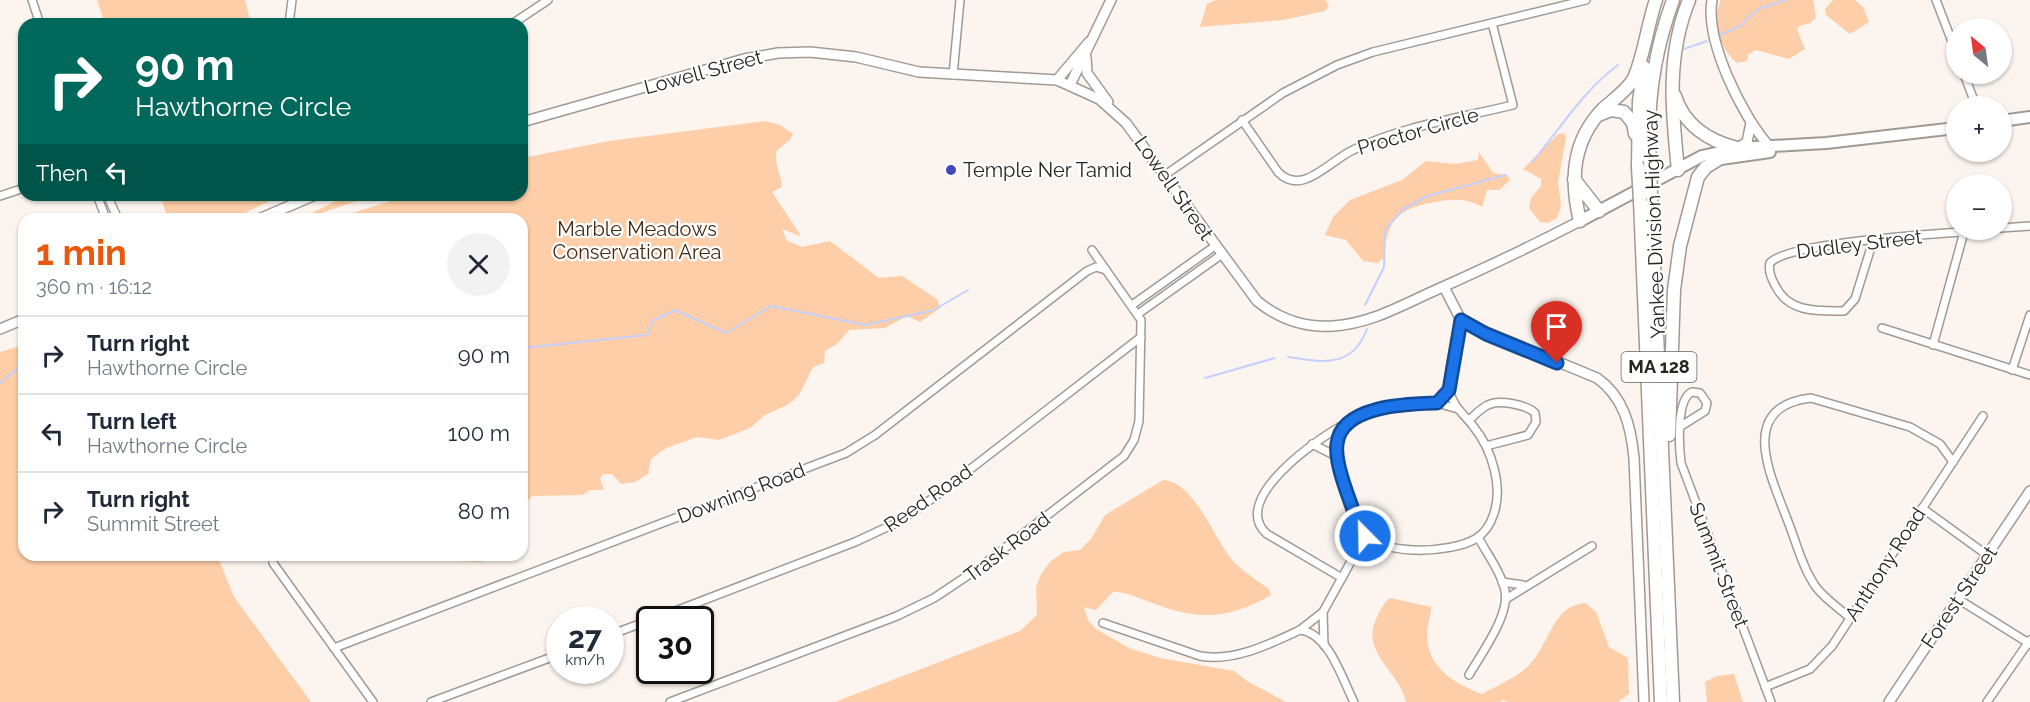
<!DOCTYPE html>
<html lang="en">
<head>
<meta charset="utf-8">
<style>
  body { margin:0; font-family:Raleway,sans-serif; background:#f2f2f3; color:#1f2937; height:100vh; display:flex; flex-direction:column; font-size:22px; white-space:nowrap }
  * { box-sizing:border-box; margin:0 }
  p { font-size:20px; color:#747a83 }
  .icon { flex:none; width:33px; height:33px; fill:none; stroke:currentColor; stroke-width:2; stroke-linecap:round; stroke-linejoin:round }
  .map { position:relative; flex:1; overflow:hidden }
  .panel { position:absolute; left:18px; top:213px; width:510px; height:348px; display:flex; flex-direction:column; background:#fff; border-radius:18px; box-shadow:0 2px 4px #0004 }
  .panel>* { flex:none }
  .guide { position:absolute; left:18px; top:18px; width:510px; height:183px; border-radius:18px; box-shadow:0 2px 4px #0004; background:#00695c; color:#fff; overflow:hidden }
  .needle { width:39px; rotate:331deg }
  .buttons { position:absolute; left:1946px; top:18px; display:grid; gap:12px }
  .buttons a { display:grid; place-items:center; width:66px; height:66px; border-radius:50%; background:#fff; box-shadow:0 2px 4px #0004; font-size:30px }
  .speed { position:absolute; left:546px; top:606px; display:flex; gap:12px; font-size:30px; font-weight:700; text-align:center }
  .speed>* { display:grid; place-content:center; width:78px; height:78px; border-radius:50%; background:#fff; box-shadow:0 2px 4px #0004; line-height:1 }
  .speed small { font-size:15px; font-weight:400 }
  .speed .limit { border:3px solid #111; border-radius:9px; background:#fff; color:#111 }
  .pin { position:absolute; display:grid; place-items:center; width:51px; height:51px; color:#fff; margin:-62px -26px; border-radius:50% 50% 50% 0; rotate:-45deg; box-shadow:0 0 6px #0007 }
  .pin .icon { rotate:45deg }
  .me { position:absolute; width:66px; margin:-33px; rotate:337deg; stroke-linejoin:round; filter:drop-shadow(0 0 4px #0008) }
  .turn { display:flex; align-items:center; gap:21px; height:126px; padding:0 18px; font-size:27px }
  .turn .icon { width:78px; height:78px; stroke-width:2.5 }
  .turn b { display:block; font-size:42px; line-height:51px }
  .then { display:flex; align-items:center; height:57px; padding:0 18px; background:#0003; gap:12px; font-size:22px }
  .round { display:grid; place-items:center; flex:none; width:63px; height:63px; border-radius:32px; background:#f2f2f3 }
  .headline { display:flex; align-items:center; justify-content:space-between; height:102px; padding:0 18px }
  h1 { font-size:36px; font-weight:700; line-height:45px; color:#ea580c }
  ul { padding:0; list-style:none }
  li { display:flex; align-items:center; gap:18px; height:78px; padding:0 18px; border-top:2px solid #e0e1e3 }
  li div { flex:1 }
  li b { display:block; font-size:22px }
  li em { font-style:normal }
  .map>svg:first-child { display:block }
  .green { fill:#fdcea7 }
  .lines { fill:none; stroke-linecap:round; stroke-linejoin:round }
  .stream { stroke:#c6d0fe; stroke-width:2 }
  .street-casing { stroke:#a19a94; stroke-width:10 }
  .secondary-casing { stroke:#a19a94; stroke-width:12 }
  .primary-casing { stroke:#a19a94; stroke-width:14 }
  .highway-casing { stroke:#a19a94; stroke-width:15 }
  .street { stroke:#fff; stroke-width:7 }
  .secondary { stroke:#fff; stroke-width:9 }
  .primary { stroke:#fff; stroke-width:10 }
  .highway { stroke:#fff; stroke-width:12 }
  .highway-bridge-casing { stroke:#a19a94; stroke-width:15; stroke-linecap:butt }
  .highway-bridge { stroke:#fff; stroke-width:12 }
  .route-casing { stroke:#114b97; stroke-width:15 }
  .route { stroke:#1a73e8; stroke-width:10 }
  .poi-dot { fill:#4247bc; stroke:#fff; stroke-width:2 }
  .labels { text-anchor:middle; stroke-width:4.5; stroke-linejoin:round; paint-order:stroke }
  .shield { fill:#fff; stroke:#686664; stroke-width:1.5 }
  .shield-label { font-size:18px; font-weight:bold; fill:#272422 }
  .street-label { font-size:20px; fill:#272422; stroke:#fff }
  .poi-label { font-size:20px; fill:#272422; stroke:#fff; text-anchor:start }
  .park-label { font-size:20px; fill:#452a11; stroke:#fff }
</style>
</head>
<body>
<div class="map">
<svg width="2030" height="702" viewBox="0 0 2030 702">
  <rect width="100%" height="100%" fill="#fcf4ee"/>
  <g class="green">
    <path d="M97,0h148l6,24h-146z"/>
    <path d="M1216,0h109l4,6 -4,5 -42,9 -83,7 7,-23z"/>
    <path d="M1721,0h92l3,18 -6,5 -11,3 -2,3 8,20 -16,10 -33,-9 -8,5 -1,6 -10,2c-17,-13 -26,-43 -16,-63z"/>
    <path d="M1833,0h22l8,7 6,15 -19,12 -24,-19 -1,-6z"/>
    <path d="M765,121l15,4 13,9 -3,6 -13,10c-4,14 5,24 5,37l-10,5 27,41 1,3 -18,-7 5,12 15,6 28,-6 49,37 23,-2 35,23 3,9 -20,14 -13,-6 -22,12 -36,2 -12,14 -12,7 -1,12 -11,4 -14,28 -10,9 -24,11 -15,13 -31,12 -22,-3 -31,11 -15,11 -3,15 -13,8 -14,2 -9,-10h-9l-3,5 4,11h-14l-8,5 -50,1 -10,12v-289h-189l77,-24h112v-37l87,-17z"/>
    <path d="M1564,133l2,5 -8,44 3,24 -4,12 -9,5 -8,-1 -11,-14 2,-10 10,-12v-7l-18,-10 35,-35z"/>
    <path d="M1479,152l14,21 14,2 3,5 -11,10h-12l-5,17c-15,-9 -30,-8 -46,-5 -36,5 -50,18 -52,55l-6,6 -15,-2 -17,-21 -21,-5 8,-18 17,-17 52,-20 24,-19 29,3 23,-4z"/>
    <path d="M160,195h122l-50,24h-64z"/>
    <path d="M354,195h21l-60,20 -3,-2 31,-16z"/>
    <path d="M24,345v210h193l17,42 77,105h-311v-350z"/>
    <path d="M1163,480c33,2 52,63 72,83 10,10 23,18 34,26l2,6c-40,23 -70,26 -113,10 -16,-5 -28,-13 -45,-13l-17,18 -12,-3 4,13 8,9 33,19 31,10 74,13 13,10 39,21h-451l185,-71 17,-16 -1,-28 5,-13 10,-13 13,-9 16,-2 11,-11 14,-24z"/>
    <path d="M329,555h154l-1,7z"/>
    <path d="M1390,598l41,9c0,9 -4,19 -4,28 0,32 27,49 55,59 16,-9 36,-17 48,-30 19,-19 23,-60 56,-61l10,9 13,35 19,11 1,36 -11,8h-109l-6,-2 -3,2h-94c-7,-32 -47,-49 -29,-85 3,-6 7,-15 13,-19z"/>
    <path d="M1734,674l9,28h-36l-2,-20 12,-6z"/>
  </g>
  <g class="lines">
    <g class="stream">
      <path d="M1720,35l20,-9 18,-17 28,-9"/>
      <path d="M1684,49l23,-8"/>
      <path d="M1532,162c28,-33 51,-71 86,-97"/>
      <path d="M1365,305l19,-38 1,-37 18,-21 24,-13 79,-21"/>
      <path d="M522,348l125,-13 5,-14 23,-11 51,23 45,-27 94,19 69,-15 34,-20"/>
      <path d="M1288,357c34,5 64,12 79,-28"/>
      <path d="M1205,378l70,-20"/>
      <path d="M0,383l24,-20"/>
    </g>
    <g class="street-casing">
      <g id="street">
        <path d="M32,0l8,24"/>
        <path d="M1936,0l20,52"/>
        <path d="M289,24l3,-24"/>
        <path d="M512,24l36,-24"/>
        <path d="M1964,74l12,32"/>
        <path d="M953,75l7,-75"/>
        <path d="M1242,120l36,52c24,25 51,-11 75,-22 49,-24 107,-32 160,-45l-21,-82"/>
        <path d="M1165,175l118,-82 54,-28 36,-13 213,-52"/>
        <path d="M97,195l9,24"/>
        <path d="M107,195l11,24"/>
        <path d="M0,196l24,-8"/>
        <path d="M2001,228l29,-2"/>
        <path d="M1873,241l-18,58 -11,12c-27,0 -56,2 -69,-26 -4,-7 -7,-14 -5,-22 17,-21 170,-29 204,-32l13,-1"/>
        <path d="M1132,305l83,-59"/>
        <path d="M1138,314l83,-59"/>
        <path d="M1882,328l148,47"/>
        <path d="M1933,345l31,-113"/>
        <path d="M2012,370l18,-55"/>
        <path d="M1450,390l-13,13c-29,1 -96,2 -101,41 -2,21 16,61 23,82 13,32 93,28 118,12 7,-5 13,-13 16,-22 11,-28 -1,-67 -20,-90 -8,-11 -20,-19 -23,-34 -4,-18 7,-53 11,-72"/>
        <path d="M1437,403l21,6"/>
        <path d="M1469,420c6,-5 12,-12 19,-15 11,-6 39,0 47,8l1,9 -8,13 -42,11"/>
        <path d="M1681,426l24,-15 2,-8 -7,-10 -8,-1c-16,7 -13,54 -11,71l90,239"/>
        <path d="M1312,444l26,13"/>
        <path d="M1922,508l65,47"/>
        <path d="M273,563l100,139"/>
        <path d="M1342,578l-75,-44c-39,-34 52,-97 80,-111"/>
        <path d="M1502,582l21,3"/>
        <path d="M1506,599l86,-53"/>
        <path d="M1958,599l72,45"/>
        <path d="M1850,618c-11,-10 -25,-19 -34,-31 -14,-20 -20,-46 -29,-68 -16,-43 -51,-112 24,-121l99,29 30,17 13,18"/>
        <path d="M652,620l203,-78 41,-19 37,-25 208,-161"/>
        <path d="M1103,623l97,33c34,6 70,-12 100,-26 29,3 42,49 54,72"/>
        <path d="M1300,630l23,-18"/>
        <path d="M610,635l40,-15"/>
        <path d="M1324,645l-1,-33 42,-76"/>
        <path d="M334,648l512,-195 29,-18 212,-164 9,-4 10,3"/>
        <path d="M1469,675c12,-21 41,-60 36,-84 -4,-19 -18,-37 -27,-54"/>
        <path d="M1765,687l45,-18 22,-23 151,-230"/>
        <path d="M431,702l129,-48"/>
        <path d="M670,702l227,-86 37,-18 45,-30 145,-112 10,-16 5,-19 2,-101 -49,-70"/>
        <path d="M1987,702l43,-62"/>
      </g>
    </g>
    <g class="secondary-casing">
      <g id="secondary">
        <path d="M1712,0c-7,41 30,116 57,146"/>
        <path d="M1086,57l1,16 21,29"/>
        <path d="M1057,80l32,-38"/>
        <path d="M1070,85l41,-85"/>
        <path d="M522,122l222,-63 34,-6 32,-1 46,5 63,15 138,8 42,19 27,24 131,178c21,17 47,27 76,25 34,-2 64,-18 94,-32 52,-23 103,-47 153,-73"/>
        <path d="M1738,148l9,-6 4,-19"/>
        <path d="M259,219l56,-24"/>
        <path d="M1444,287l17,33 8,5 128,53c27,19 34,49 37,80l10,244"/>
        <path d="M0,329l24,-10"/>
        <path d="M1889,702l141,-211"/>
      </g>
    </g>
    <g class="primary-casing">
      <g id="primary">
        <path d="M2001,121l29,-4"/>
        <path d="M1714,160l56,-8"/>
        <path d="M1580,221l122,-65 35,-8 89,-5 130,-15"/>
      </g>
    </g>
    <g class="highway-casing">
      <g id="highway">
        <path d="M1675,96c9,29 34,45 62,52"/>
        <path d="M1601,114l10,-4 13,2 9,11 2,11"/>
        <path d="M1650,161c-4,-55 4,-109 23,-161"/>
        <path d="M1638,167l1,-66 5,-34"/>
        <path d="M1678,170c-6,-59 -12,-113 11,-170"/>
        <path d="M1574,179l25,32"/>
        <path d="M1651,195l22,507"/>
        <path d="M1640,201l21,501"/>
        <path d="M1580,221c-10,-41 -8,-80 23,-112 10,-9 22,-17 30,-29 10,-19 15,-58 23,-80"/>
        <path d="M1669,435l5,-145 6,-44 18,-69 8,-10 13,-8"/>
      </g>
    </g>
    <use href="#street" class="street"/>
    <use href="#secondary" class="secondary"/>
    <use href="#primary" class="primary"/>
    <use href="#highway" class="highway"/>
    <g class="highway-bridge-casing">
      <g id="highway-bridge">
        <path d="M1650,161l1,34"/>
        <path d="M1638,167l2,34"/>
      </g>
    </g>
    <use href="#highway-bridge" class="highway-bridge"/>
  </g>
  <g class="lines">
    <g class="route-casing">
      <path id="route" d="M1365,536l-6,-10c-7,-21 -25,-61 -22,-82 4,-39 71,-40 100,-41l12,-13 12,-70 25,14 71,29"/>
    </g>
    <use href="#route" class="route"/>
  </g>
  <circle class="poi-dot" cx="951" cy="170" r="6"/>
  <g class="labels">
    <rect class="shield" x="1621.5" y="352" width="75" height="30" rx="4.5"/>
    <g class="shield-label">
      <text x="1659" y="373">MA 128</text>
    </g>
    <g class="street-label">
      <text transform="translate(703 72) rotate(-15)" y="7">Lowell Street</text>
      <text transform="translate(1418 131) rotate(-16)" y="7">Proctor Circle</text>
      <text transform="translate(1174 188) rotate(55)" y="7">Lowell Street</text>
      <text transform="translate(1654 224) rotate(-92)" y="7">Yankee Division Highway</text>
      <text transform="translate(1859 244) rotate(-7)" y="7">Dudley Street</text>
      <text transform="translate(741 493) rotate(-21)" y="7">Downing Road</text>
      <text transform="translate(928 498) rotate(-35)" y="7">Reed Road</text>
      <text transform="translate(1007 547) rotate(-37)" y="7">Trask Road</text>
      <text transform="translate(1885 564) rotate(-57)" y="7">Anthony Road</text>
      <text transform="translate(1719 565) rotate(69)" y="7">Summit Street</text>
      <text transform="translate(1959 597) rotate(-56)" y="7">Forest Street</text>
    </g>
    <g class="poi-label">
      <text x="963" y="177">Temple Ner Tamid</text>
    </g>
    <g class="park-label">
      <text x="637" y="236">Marble Meadows<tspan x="637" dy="23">Conservation Area</tspan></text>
    </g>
  </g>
</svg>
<div class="buttons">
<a><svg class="needle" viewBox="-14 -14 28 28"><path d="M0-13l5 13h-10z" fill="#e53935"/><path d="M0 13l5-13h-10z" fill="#747a83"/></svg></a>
<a>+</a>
<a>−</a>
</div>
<div class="speed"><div>27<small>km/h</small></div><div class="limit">30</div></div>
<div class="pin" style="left:1557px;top:363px;background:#d93025"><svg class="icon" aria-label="arrive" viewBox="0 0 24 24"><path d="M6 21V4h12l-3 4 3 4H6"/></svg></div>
<svg class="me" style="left:1365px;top:536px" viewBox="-20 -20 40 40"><circle r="17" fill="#1a73e8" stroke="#fff" stroke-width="3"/><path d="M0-11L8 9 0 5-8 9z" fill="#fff"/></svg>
<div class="guide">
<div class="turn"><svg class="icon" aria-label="right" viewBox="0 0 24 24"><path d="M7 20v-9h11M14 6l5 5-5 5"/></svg><div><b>90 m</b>Hawthorne Circle</div></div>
<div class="then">Then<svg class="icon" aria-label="left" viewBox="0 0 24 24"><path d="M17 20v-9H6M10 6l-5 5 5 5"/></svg></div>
</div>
<section class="panel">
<div class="headline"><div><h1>1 min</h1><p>360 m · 16:12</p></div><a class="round"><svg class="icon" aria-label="close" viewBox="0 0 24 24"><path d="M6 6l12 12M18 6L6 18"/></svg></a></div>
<ul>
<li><svg class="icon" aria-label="right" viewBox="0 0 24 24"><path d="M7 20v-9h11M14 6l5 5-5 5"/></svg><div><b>Turn right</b><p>Hawthorne Circle</p></div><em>90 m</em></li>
<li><svg class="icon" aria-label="left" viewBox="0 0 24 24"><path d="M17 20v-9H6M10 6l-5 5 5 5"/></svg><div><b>Turn left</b><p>Hawthorne Circle</p></div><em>100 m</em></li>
<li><svg class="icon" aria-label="right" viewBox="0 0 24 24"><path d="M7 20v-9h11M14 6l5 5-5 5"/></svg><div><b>Turn right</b><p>Summit Street</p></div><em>80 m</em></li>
</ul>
</section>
</div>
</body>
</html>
